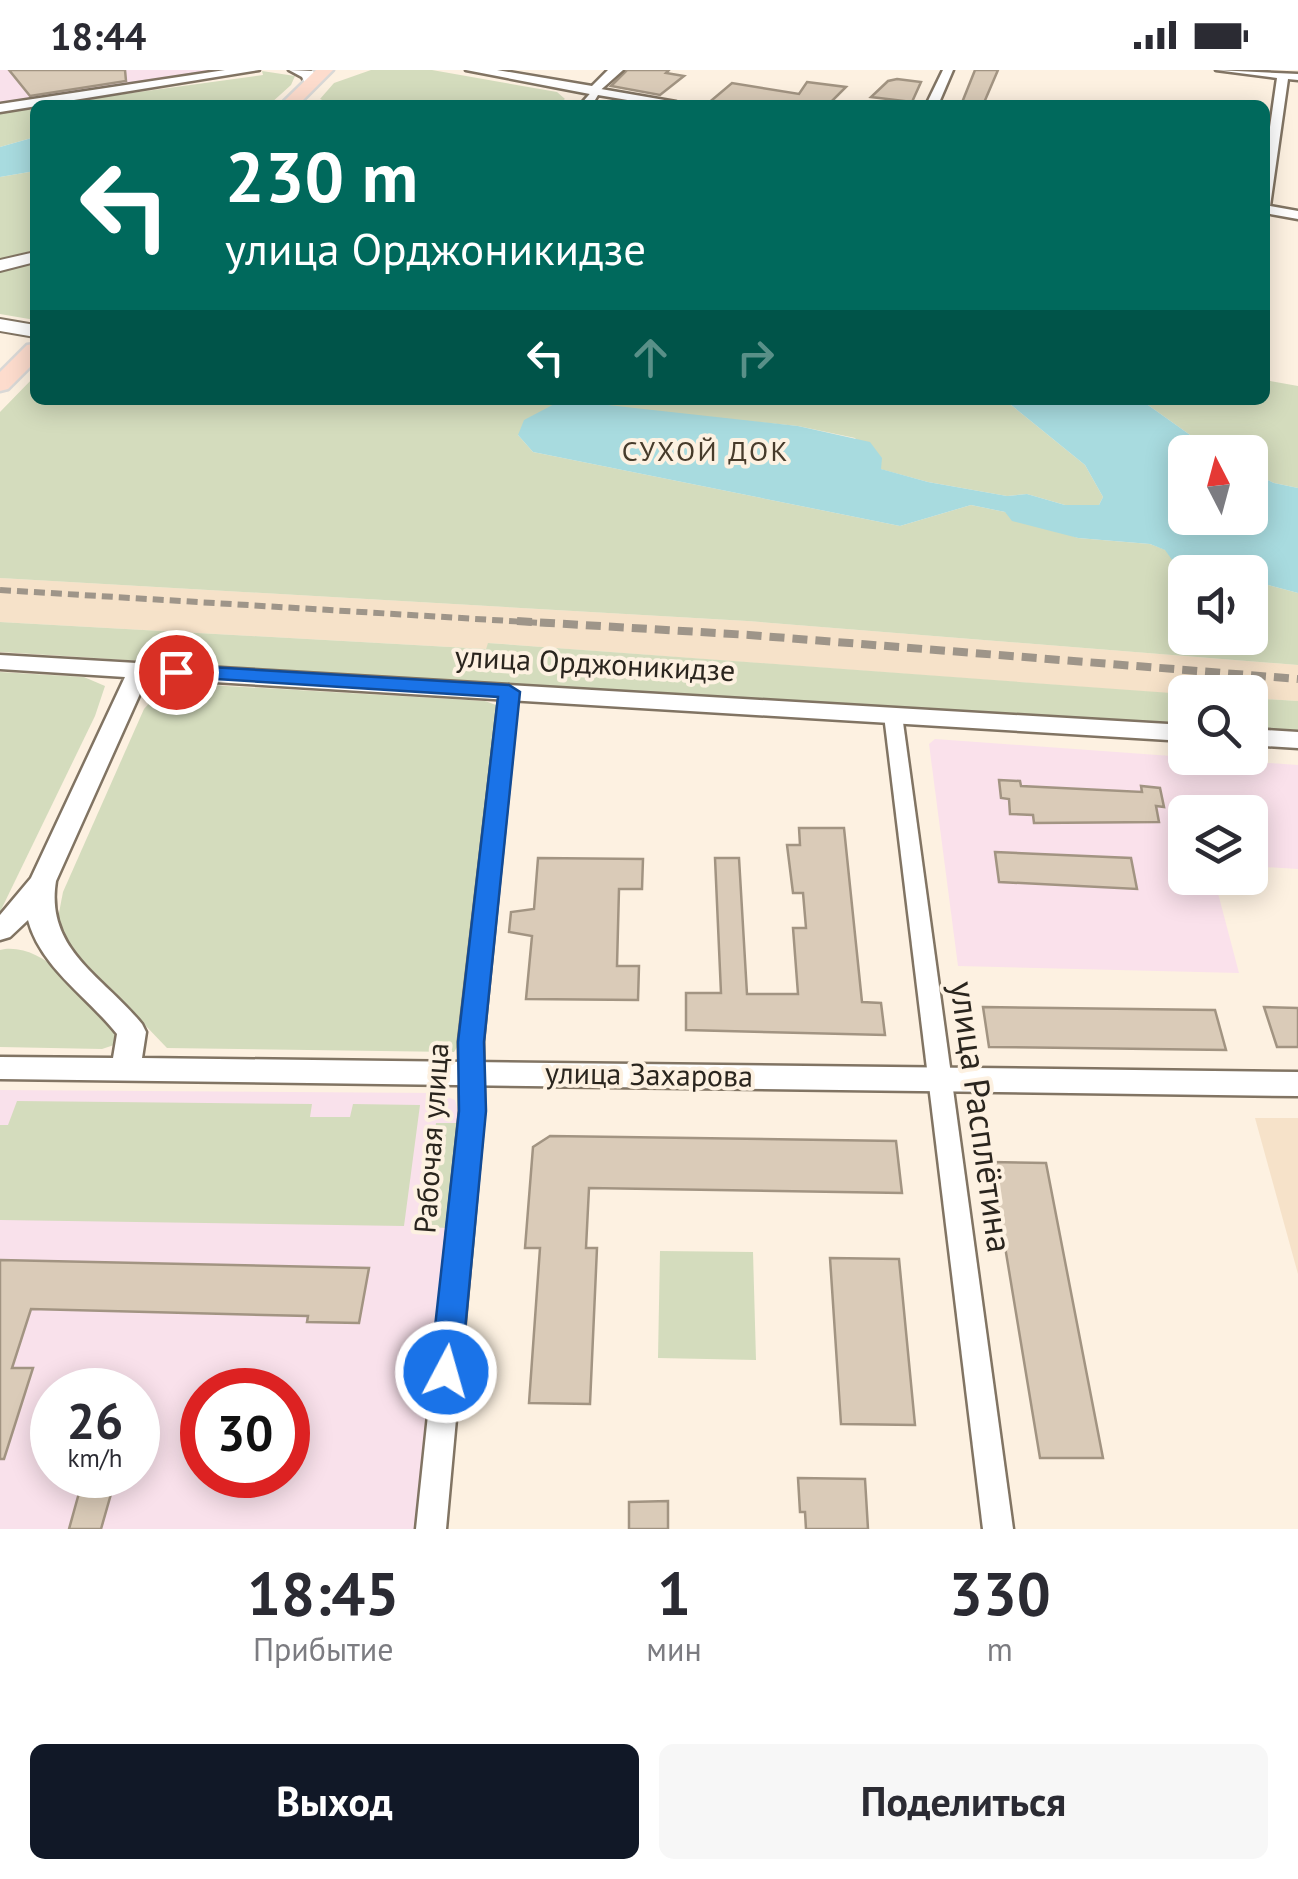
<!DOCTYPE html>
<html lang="ru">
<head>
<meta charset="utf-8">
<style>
  body { margin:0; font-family:"PT Sans",sans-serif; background:#f7f7f7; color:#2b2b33; height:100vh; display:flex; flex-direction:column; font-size:38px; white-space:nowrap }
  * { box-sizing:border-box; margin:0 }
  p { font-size:32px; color:#7c7c81 }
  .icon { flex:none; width:55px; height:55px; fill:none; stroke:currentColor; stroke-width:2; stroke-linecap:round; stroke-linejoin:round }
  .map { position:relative; height:1459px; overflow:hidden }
  .panel { display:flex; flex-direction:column; background:#fff; flex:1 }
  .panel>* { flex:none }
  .guide { position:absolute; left:30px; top:30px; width:1240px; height:305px; border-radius:15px; box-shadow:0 5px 25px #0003; background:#00695c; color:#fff; overflow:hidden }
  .needle { width:65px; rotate:354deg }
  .fabs { position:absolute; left:1168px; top:365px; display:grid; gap:20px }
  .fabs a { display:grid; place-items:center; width:100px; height:100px; border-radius:15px; background:#fff; box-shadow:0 5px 25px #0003; font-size:50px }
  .speed { position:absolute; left:30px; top:1298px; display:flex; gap:20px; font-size:50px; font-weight:700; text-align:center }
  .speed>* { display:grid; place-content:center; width:130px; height:130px; border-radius:50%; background:#fff; box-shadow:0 5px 25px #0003; line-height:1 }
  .speed small { font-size:25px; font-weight:400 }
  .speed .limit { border:15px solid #d22; background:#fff; color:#111 }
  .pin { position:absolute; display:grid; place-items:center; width:85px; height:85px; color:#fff; margin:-42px; border:5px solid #fff; border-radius:50%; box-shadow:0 2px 10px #0007 }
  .me { position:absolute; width:110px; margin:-55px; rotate:6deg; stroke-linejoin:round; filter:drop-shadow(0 0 8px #0008) }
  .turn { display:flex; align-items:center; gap:35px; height:210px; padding:0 30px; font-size:45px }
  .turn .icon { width:130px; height:130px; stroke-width:2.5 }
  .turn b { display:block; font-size:70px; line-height:85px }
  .lanes { display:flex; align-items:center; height:95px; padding:0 30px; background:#0003; justify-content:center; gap:50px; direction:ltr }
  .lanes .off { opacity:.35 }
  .eta { display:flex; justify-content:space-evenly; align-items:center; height:170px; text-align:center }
  .eta b { font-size:60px; font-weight:600; line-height:70px }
  .cta { display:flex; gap:20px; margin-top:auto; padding:20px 30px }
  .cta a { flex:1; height:115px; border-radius:15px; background:#111827; color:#fff; font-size:40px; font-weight:600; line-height:115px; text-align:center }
  .cta a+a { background:#f7f7f7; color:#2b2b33 }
  .status { display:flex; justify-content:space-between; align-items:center; height:70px; padding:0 50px; background:#fff; direction:ltr }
  .status svg { height:28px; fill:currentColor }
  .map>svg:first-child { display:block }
  .commercial { fill:#f9e1eb; fill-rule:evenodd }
  .built { fill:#f6e2c9 }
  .education { fill:#fae1eb }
  .green { fill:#d4dcbd }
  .water { fill:#a8dbdf }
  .building { fill:#dacbb8; stroke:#a29482; stroke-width:2.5 }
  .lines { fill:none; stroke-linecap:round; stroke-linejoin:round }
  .minor-casing { stroke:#817463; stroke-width:5 }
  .tertiary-casing { stroke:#817463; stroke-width:5 }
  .secondary-casing { stroke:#817463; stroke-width:4 }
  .primary-casing { stroke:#d9d8d6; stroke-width:5 }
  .minor { fill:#fff; fill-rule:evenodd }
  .tertiary { fill:#fff; fill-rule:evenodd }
  .secondary { fill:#fff; fill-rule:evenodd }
  .primary { fill:#fddccd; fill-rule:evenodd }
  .rail-far1 { stroke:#9e9589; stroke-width:6; stroke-dasharray:11 6; stroke-linecap:butt }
  .rail { stroke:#9e9589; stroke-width:8; stroke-dasharray:15 8; stroke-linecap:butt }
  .route { fill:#1a73e8; stroke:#114b97; stroke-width:2.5 }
  .labels { text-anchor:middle; stroke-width:8; stroke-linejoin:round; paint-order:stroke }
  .far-neighbourhood-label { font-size:28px; letter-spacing:2.5px; fill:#473b2b; stroke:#fdf1e1 }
  .street-label { font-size:30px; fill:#2a251e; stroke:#fdf1e1 }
  .near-street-label { font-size:35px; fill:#2a251e; stroke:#fdf1e1 }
</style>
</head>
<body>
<div class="status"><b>18:44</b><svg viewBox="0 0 49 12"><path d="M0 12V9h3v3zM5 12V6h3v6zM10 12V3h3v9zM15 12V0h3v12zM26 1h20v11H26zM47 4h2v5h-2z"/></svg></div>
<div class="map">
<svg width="1298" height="1459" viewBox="0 0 1298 1459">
  <rect width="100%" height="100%" fill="#fdf1e1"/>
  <g class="commercial">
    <path d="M0,0h217l-217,34z"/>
    <path d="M0,1020l438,3 17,7 4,15 -40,414h-419zM52,1320h86v85h-86zM202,1320h86v85h-86z"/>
  </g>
  <g class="built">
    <path d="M0,508l747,43 551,44v36l-48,-3v-6l-74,2 -687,-51 -3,6 -486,-27z"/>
    <path d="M1255,1048h43v156z"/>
  </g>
  <path class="education" d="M935,669l363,26v104l-48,-3v-54h-65v66h29l25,95 -281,-7 -29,-222z"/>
  <g class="green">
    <path d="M371,0h61l125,22 8,7 -8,6h-223l-14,-6 14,-16z"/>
    <path d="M262,1l33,5 -4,9 -21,19 -226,1 219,-30z"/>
    <path d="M35,36v31l-35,10v-35z"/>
    <path d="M35,101v79l-35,9v-82z"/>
    <path d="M35,192v58l-35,-6v-43z"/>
    <path d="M35,306v24h970l80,65 18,32 -4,8h-34l-38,-11 -20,2 -79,-14 -48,-13 -25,-31 -57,-12 -124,-12 -156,21 15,17 367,74 71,-21 34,7 73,26 72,6 16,6 19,28v60h65v-58l48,13v72l-551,-44 -747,-43v-166z"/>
    <path d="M1265,310l33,6v102l-24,-5 -24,-11v-20h-36l-73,-52h124z"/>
    <path d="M0,552l486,27 2,-6 697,51v33l-1185,-75z"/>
    <path d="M0,602l84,5 21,9 -10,30 -95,196z"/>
    <path d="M192,614l293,17 11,4 -37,339 -5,8 -287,-4 -98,-102 -11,-28 5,-26 81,-183 16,-18z"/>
    <path d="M1250,628l48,3v33l-48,-3z"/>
    <path d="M5,879c46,-4 81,53 110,83l2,12 -15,5 -102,-2v-97z"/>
    <path d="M17,1031l295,3 -2,13h40l3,-13 67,1 -16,121 -404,-6v-95h8z"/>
    <path d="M436,1053h22l-11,105 -24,-1z"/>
    <path d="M660,1181l93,1 3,108 -98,-2z"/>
  </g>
  <g class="water">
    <path d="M35,67v34l-35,6v-30z"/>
    <path d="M562,330l236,26 72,16 12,16 -1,11 47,13 79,14 20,-2 38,11h34l4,-8 -18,-32 -80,-65h136l73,52h-29v66h65v-46l24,11 24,5v105l-48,-13v-8h-65v6l-20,-28 -15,-6 -72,-6 -66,-17 -7,-9 -34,-7 -71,21 -367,-74 -15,-17 6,-15z"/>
  </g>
  <g class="building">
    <path d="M9,0h116l1,11 -96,15z"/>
    <path d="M627,0h42l-3,3 18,3 -24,19 -49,-9z"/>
    <path d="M975,0h23l-15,35h-22z"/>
    <path d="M897,9l24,3 -9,20 -41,-5 17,-16z"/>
    <path d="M807,12l39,5 -18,18h-122l26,-22 67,11z"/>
    <path d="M999,710l21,1 1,5 121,6 -1,-6 19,2 4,19 -8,-1 3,16 -125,1 -1,-8 -23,-1 -1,-15 -8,-1z"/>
    <path d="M799,758h45l18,174 19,1 4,32 -199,-5v-37h35l-6,-135h24l8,136h51l-5,-66h13l-3,-35h-10l-6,-48h13z"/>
    <path d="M995,782l136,6 6,31 -138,-7z"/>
    <path d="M538,788l105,1 -1,30h-23l-2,77h22l-1,34 -112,-1 6,-63 -23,-4 2,-20 23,-3z"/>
    <path d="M983,937l232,3 11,40 -237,-3z"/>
    <path d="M1264,937l34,1v39h-21z"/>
    <path d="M550,1066l346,5 6,52 -313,-5 -3,60h11l-7,156 -61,-1 11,-155h-15l8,-101z"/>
    <path d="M991,1092l55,1 57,295h-63z"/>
    <path d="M830,1188l69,1 16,166 -74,-1z"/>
    <path d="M0,1190l369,8 -10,55 -52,-1 1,-6 -277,-7 -19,59h21l-29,91h-4z"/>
    <path d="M798,1408l67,1 3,50h-62l-1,-17h-5z"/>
    <path d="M79,1423l32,1 -10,35h-32z"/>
    <path d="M668,1431v28h-39v-27z"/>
  </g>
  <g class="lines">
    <g class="minor-casing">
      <g id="minor">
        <path d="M943,0h10l-15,35h-12z"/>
        <path d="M1216,0l82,4v6l-10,-1 -18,127 28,5v8l-33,-6v-51l12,-84z"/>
        <path d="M595,18l81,14 6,3h-25l-59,-10 -6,10h-12z"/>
        <path d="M509,615l9,6 -35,350 1,70 -38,418h-30l44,-418 -1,-70 41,-350z"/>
        <path d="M893,639l9,6 111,814h-30l-99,-814z"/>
      </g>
    </g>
    <g class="tertiary-casing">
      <g id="tertiary">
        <path d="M225,0h34l-259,42v-8z"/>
        <path d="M289,0l24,1 5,11 -12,3 -4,-8z"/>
        <path d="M466,0h31l95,16 16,-16h15l-28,25z"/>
        <path d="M0,585l1185,70v16l-1038,-63 -91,203c-11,69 47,95 86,143l4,8 -4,26 1156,14v24l-1298,-17v-22l113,1 4,-24c-29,-37 -76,-66 -89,-114l-18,17 -10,3v-25l31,-37 94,-201 -125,-8z"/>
        <path d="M1250,659l48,3v16l-48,-3z"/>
      </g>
    </g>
    <g class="secondary-casing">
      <g id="secondary">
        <path d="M35,182v10l-35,9v-11z"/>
        <path d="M0,249l35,6v12l-35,-6z"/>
      </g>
    </g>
    <g class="primary-casing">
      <g id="primary">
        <path d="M316,0h17l-35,35h-18z"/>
        <path d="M35,274v18l-27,27 -8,2v-19l27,-27z"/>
      </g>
    </g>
    <use href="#minor" class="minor"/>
    <use href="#tertiary" class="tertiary"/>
    <use href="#secondary" class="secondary"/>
    <use href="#primary" class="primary"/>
    <path class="rail-far1" d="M0,520l559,34"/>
    <path class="rail" d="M517,551l232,14 549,44"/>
  </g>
  <path class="route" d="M176,595l333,20 11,7 -36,350 2,69 -25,261 -5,10 -10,4 -11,-4 -5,-10 29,-261 -1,-69 40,-345 -329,-21 -3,-4 3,-5z"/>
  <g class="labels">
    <g class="far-neighbourhood-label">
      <text x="706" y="391">СУХОЙ ДОК</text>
    </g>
    <g class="street-label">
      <text transform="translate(595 594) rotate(3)" y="10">улица Орджоникидзе</text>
      <text transform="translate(649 1005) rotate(1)" y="10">улица Захарова</text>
      <text transform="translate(432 1068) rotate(-86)" y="10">Рабочая улица</text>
    </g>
    <g class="near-street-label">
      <text transform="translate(981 1047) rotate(82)" y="12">улица Расплётина</text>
    </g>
  </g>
</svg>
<div class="fabs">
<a><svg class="needle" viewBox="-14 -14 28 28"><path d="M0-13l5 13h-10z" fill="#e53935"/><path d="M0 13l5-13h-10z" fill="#7c7c81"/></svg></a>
<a><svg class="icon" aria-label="sound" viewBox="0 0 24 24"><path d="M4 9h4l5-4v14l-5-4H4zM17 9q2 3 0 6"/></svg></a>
<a><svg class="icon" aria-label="search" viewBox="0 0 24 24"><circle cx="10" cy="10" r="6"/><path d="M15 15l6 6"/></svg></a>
<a><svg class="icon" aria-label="layers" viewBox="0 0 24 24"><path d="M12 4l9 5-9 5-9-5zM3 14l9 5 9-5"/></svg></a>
</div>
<div class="speed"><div>26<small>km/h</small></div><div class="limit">30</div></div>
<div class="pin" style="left:176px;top:602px;background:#d93025"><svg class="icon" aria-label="arrive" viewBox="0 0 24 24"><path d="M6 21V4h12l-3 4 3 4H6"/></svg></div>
<svg class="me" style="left:446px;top:1302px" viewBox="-20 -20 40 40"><circle r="17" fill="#1a73e8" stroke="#fff" stroke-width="3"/><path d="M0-11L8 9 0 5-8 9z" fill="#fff"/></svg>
<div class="guide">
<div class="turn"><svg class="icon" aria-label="left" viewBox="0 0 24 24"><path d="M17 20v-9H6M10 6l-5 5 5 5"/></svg><div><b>230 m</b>улица Орджоникидзе</div></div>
<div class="lanes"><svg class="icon" aria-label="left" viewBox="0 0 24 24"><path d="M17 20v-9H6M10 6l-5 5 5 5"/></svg><svg class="icon off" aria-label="ahead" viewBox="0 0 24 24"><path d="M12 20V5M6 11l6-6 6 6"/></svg><svg class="icon off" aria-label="right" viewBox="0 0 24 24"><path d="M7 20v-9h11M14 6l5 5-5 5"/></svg></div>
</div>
</div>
<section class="panel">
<div class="eta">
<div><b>18:45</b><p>Прибытие</p></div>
<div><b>1</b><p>мин</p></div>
<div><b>330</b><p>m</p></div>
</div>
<div class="cta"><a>Выход</a><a>Поделиться</a></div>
</section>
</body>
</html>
